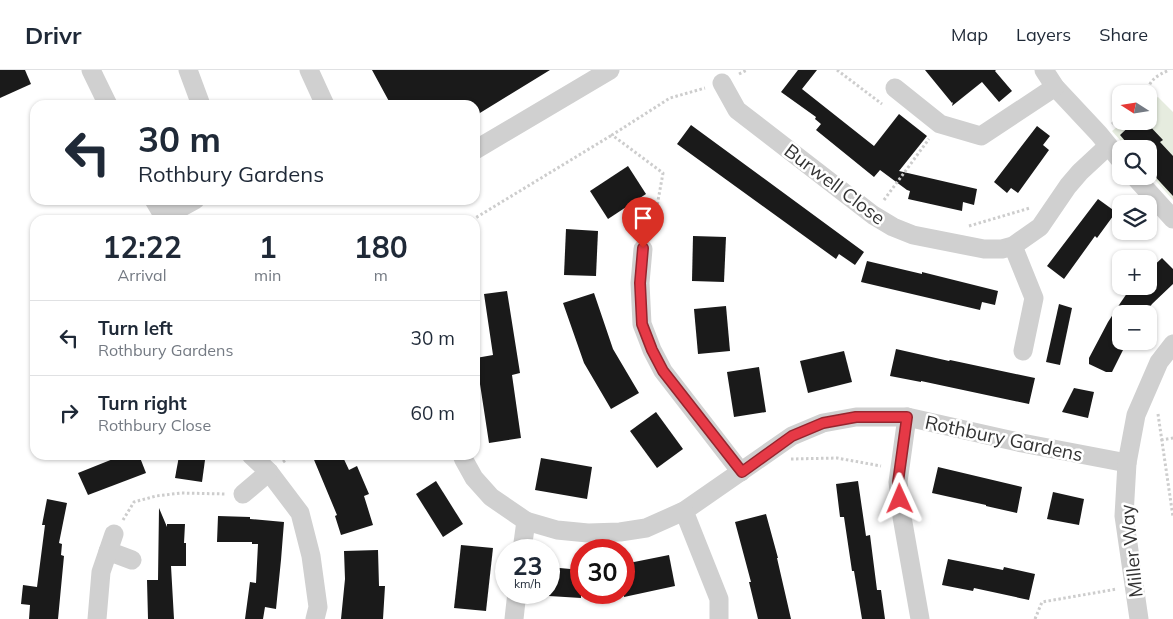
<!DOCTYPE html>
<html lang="en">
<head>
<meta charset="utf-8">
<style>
  body { margin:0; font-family:Mulish,sans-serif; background:#f6f6f7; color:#1f2937; height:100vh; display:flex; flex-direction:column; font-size:19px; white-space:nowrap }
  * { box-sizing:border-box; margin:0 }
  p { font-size:16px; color:#747a83 }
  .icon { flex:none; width:28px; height:28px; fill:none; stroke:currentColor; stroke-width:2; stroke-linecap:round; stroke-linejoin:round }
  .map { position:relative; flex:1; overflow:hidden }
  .panel { position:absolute; left:30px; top:145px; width:450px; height:245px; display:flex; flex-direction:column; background:#fff; border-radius:15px; box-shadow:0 1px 4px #0004 }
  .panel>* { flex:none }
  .guide { position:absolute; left:30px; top:30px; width:450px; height:105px; border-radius:15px; box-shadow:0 1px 4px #0004; background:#fff; color:#1f2937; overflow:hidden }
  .needle { width:32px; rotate:282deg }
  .tools { position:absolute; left:1112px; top:15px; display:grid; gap:10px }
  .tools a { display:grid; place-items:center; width:45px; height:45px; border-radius:10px; background:#fff; box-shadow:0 1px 4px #0004; font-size:25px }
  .speed { position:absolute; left:495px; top:469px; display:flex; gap:10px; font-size:25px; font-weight:700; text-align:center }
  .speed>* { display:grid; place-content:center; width:65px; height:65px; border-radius:50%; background:#fff; box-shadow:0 1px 4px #0004; line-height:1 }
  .speed small { font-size:12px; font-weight:400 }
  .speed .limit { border:8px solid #d22; background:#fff; color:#111 }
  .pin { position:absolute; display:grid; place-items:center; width:42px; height:42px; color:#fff; margin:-51px -21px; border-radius:50% 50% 50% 0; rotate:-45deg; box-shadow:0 0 5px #0007 }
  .pin .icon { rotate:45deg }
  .me { position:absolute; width:55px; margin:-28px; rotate:359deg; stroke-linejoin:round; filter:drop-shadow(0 0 4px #0008) }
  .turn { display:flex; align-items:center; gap:18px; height:105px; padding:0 25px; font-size:22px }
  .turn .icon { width:65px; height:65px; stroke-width:2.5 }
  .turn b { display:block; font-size:35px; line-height:42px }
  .eta { display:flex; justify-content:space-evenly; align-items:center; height:85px; text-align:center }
  .eta b { font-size:30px; font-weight:700; line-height:35px }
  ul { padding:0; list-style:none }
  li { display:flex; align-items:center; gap:15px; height:75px; padding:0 25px; border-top:1px solid #e0e1e3 }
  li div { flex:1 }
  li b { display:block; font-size:19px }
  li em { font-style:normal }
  header { display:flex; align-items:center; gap:30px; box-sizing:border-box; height:70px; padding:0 25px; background:#fff; border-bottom:1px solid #e0e1e3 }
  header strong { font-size:24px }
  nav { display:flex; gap:28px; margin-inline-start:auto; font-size:18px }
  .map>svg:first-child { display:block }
  .green { fill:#e6ecdf }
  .building { fill:#1a1a1a }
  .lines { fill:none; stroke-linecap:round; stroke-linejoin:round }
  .path { stroke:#cdcdcd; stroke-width:3; stroke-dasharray:2.5 2.5; stroke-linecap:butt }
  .minor { stroke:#d0d0d0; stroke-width:19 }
  .route-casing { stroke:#96252e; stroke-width:12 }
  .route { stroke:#e63946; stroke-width:9 }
  .labels { text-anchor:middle; stroke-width:5; stroke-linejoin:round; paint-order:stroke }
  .street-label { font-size:19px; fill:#333; stroke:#fff }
</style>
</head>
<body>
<header>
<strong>Drivr</strong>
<nav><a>Map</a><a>Layers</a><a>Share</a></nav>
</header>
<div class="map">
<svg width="1173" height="549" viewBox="0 0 1173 549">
  <rect width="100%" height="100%" fill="#fff"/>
  <path class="green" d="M1158,27l15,15v88l-24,-27v-24h-21l-16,-18 13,-10h24v-18z"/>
  <g class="building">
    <path d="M0,0h25l6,14 -31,14z"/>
    <path d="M372,0h178l-75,46v-11h-84z"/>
    <path d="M798,0h19l-15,19 72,57 25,-32 28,22 -28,35 78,18 -3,16 -11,-3 -1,9 -54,-12 2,-8 -3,-1 -27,-20 -6,7 -58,-47 5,-6 -6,-5 1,-2 -35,-25z"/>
    <path d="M925,0h71l-1,1 17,20 -13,11 -17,-20 -30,24 1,-4 -1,1z"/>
    <path d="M1135,51h10l18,19 -3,2 13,14v40l-24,-26v-21h-17l-12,-14z"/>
    <path d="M691,55l173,127 -9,13 -16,-11 -3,5 -159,-115z"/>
    <path d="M1037,56l13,10 -7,9 6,5 -31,43 -7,-5 -4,5 -13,-11z"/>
    <path d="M628,96l18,28 -38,25 -18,-28z"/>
    <path d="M1098,129l18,13 -19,26 -2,-2 -31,43 -17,-13z"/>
    <path d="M566,159l32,2 -2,45 -32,-1z"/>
    <path d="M693,166l33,1 -2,45 -32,-1z"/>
    <path d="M1162,188l11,11v15l-21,20 -7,10h-24v30l4,2 -13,26h-6l-17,-8v-6l19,-36 13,-20 11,-16h17v-16z"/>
    <path d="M867,191l55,13v-2l76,19 -3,14 -13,-3 -2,8 -119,-28z"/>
    <path d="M507,221l13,82 -8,2 9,63 -32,5 -13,-85 17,-3 -9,-61z"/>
    <path d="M594,223l19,56 26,44 -28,16 -27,-46 -21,-60z"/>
    <path d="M1059,234l13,4 -12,57 -14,-3z"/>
    <path d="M726,236l4,45 -32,3 -4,-45z"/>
    <path d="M896,279l53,12 1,-1 85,18 -6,26 -108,-23v1l-31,-6z"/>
    <path d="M844,281l8,31 -44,11 -8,-32z"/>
    <path d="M759,297l7,45 -32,5 -7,-45z"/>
    <path d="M1074,318l20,4 -6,26 -26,-6z"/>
    <path d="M656,342l27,37 -26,19 -27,-37z"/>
    <path d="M123,385h16l7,18 -58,22 -10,-22z"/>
    <path d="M312,385h30l7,15 8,-4 12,28 -5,2 9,29 -32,10 -6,-19 2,-1z"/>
    <path d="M179,386l26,4 -3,22 -27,-4z"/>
    <path d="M541,388l51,9 -5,32 -52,-9z"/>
    <path d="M938,397l84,20 -5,26 -31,-7v-1l-54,-12z"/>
    <path d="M436,411l27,43 -20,13 -27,-43z"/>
    <path d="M858,411l8,55 4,-1 7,55h4l4,29h-23l-8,-48h-2l-8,-54h-4l-4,-33z"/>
    <path d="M1053,422l31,7 -5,26 -32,-6z"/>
    <path d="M47,429l20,4 -8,40 3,1 -1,11 3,1 -6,63h-29l1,-14 -9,-1 2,-19 14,2 8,-62h-3z"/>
    <path d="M159,438l8,19v-3h18l-1,19h2v23h-15l3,53h-26l-1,-39h11z"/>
    <path d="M766,444l12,44h-1l14,61h-33l-9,-37h2l-16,-60z"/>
    <path d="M218,446l32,1v2l34,3 -3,38 -5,49 -11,-2 -2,12h-18l5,-37 6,1 2,-39h-6v-2h-35z"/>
    <path d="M461,475l32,3 -7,63 -32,-3z"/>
    <path d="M378,480l1,36h6l-2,33h-42l4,-40 -1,-28z"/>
    <path d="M669,485l6,31 -51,11v-33z"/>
    <path d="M948,489l55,11 1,-3 31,7 -6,26 -55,-12 -1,3 -31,-6z"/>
    <path d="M549,497l32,3v28l-32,-2z"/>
  </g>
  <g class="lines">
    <g class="path">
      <path d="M837,0l45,34"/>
      <path d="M739,4l8,-4"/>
      <path d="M1147,24c2,-15 10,-18 22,-24"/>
      <path d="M1112,54l9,-8"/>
      <path d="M884,130l45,-61"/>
      <path d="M472,150l140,-85"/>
      <path d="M969,156l61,-18"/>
      <path d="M652,164l11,-61 -51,-38 58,-37 35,-10"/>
      <path d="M475,213v8"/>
      <path d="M1158,344l15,103"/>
      <path d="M1161,370l12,-2"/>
      <path d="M791,389l46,-1 44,8"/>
      <path d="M283,392l10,-7"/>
      <path d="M123,450l11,-18 22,-6 25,-3 44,1"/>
      <path d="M1035,549l7,-17 75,-13"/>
    </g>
    <g class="minor">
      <path d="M91,0l17,35"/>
      <path d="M188,0l13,35"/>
      <path d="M309,0l16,35"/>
      <path d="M1044,0l11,17 44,47 22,27"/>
      <path d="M722,13l15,27 136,105 20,12 20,8 71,14h18l11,-3 27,-19 28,-41 12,-14 28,-26"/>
      <path d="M895,18l45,36 41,12 74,-49"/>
      <path d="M475,80l135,-80"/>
      <path d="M1134,106l39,43"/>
      <path d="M154,130l10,17 31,-17"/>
      <path d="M1013,176l21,52 -11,53"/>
      <path d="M643,179l-3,34 2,41 10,26 11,21 78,101"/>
      <path d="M907,347l-9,65 4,35 18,102"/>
      <path d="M251,385l18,17 31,41 11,43 7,51 -3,12"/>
      <path d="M462,385l2,5 10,18 17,19 35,24 31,9 31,3 32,-1 26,-4 38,-17 108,-75 31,-13 33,-6h51l115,26 105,20"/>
      <path d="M243,424l26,-22"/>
      <path d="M684,441l35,88v20"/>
      <path d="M522,480l4,-29"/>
      <path d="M108,481l24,9"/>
      <path d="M97,549l4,-47 13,-38"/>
      <path d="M514,549l3,-27"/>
      <path d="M1139,549l-15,-103 3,-53 9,-48 23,-53 14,-18"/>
    </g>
  </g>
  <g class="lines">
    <g class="route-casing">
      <path id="route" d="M643,178l-3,35 2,41 10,26 11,21 79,101 50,-36 31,-13 33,-6h51l-9,65 2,17"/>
    </g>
    <use href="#route" class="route"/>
  </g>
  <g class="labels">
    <g class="street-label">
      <text transform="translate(835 114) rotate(37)" y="7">Burwell Close</text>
      <text transform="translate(1004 368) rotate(12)" y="7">Rothbury Gardens</text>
      <text transform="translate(1131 481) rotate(-96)" y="7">Miller Way</text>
    </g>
  </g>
</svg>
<div class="tools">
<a><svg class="needle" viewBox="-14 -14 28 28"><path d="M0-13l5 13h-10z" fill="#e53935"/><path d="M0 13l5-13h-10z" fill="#747a83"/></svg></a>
<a><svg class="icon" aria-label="search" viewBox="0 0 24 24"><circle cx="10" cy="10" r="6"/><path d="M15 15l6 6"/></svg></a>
<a><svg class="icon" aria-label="layers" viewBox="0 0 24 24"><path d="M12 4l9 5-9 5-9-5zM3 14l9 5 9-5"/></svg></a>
<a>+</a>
<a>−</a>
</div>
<div class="speed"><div>23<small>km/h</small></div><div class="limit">30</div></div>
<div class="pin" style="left:643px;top:178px;background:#d93025"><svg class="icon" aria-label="arrive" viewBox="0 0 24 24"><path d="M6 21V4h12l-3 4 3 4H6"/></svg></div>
<svg class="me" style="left:900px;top:429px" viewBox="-20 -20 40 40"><path d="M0-17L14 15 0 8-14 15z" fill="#e63946" stroke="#fff" stroke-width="4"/></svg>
<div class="guide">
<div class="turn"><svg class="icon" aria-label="left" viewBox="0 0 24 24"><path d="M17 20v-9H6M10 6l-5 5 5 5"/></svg><div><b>30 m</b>Rothbury Gardens</div></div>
</div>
<section class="panel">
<div class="eta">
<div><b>12:22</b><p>Arrival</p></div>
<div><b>1</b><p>min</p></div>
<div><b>180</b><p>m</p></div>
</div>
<ul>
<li><svg class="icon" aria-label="left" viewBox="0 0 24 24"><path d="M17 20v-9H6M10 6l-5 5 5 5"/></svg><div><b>Turn left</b><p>Rothbury Gardens</p></div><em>30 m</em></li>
<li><svg class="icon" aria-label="right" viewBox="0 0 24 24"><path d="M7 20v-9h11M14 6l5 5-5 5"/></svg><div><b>Turn right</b><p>Rothbury Close</p></div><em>60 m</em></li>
</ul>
</section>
</div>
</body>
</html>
